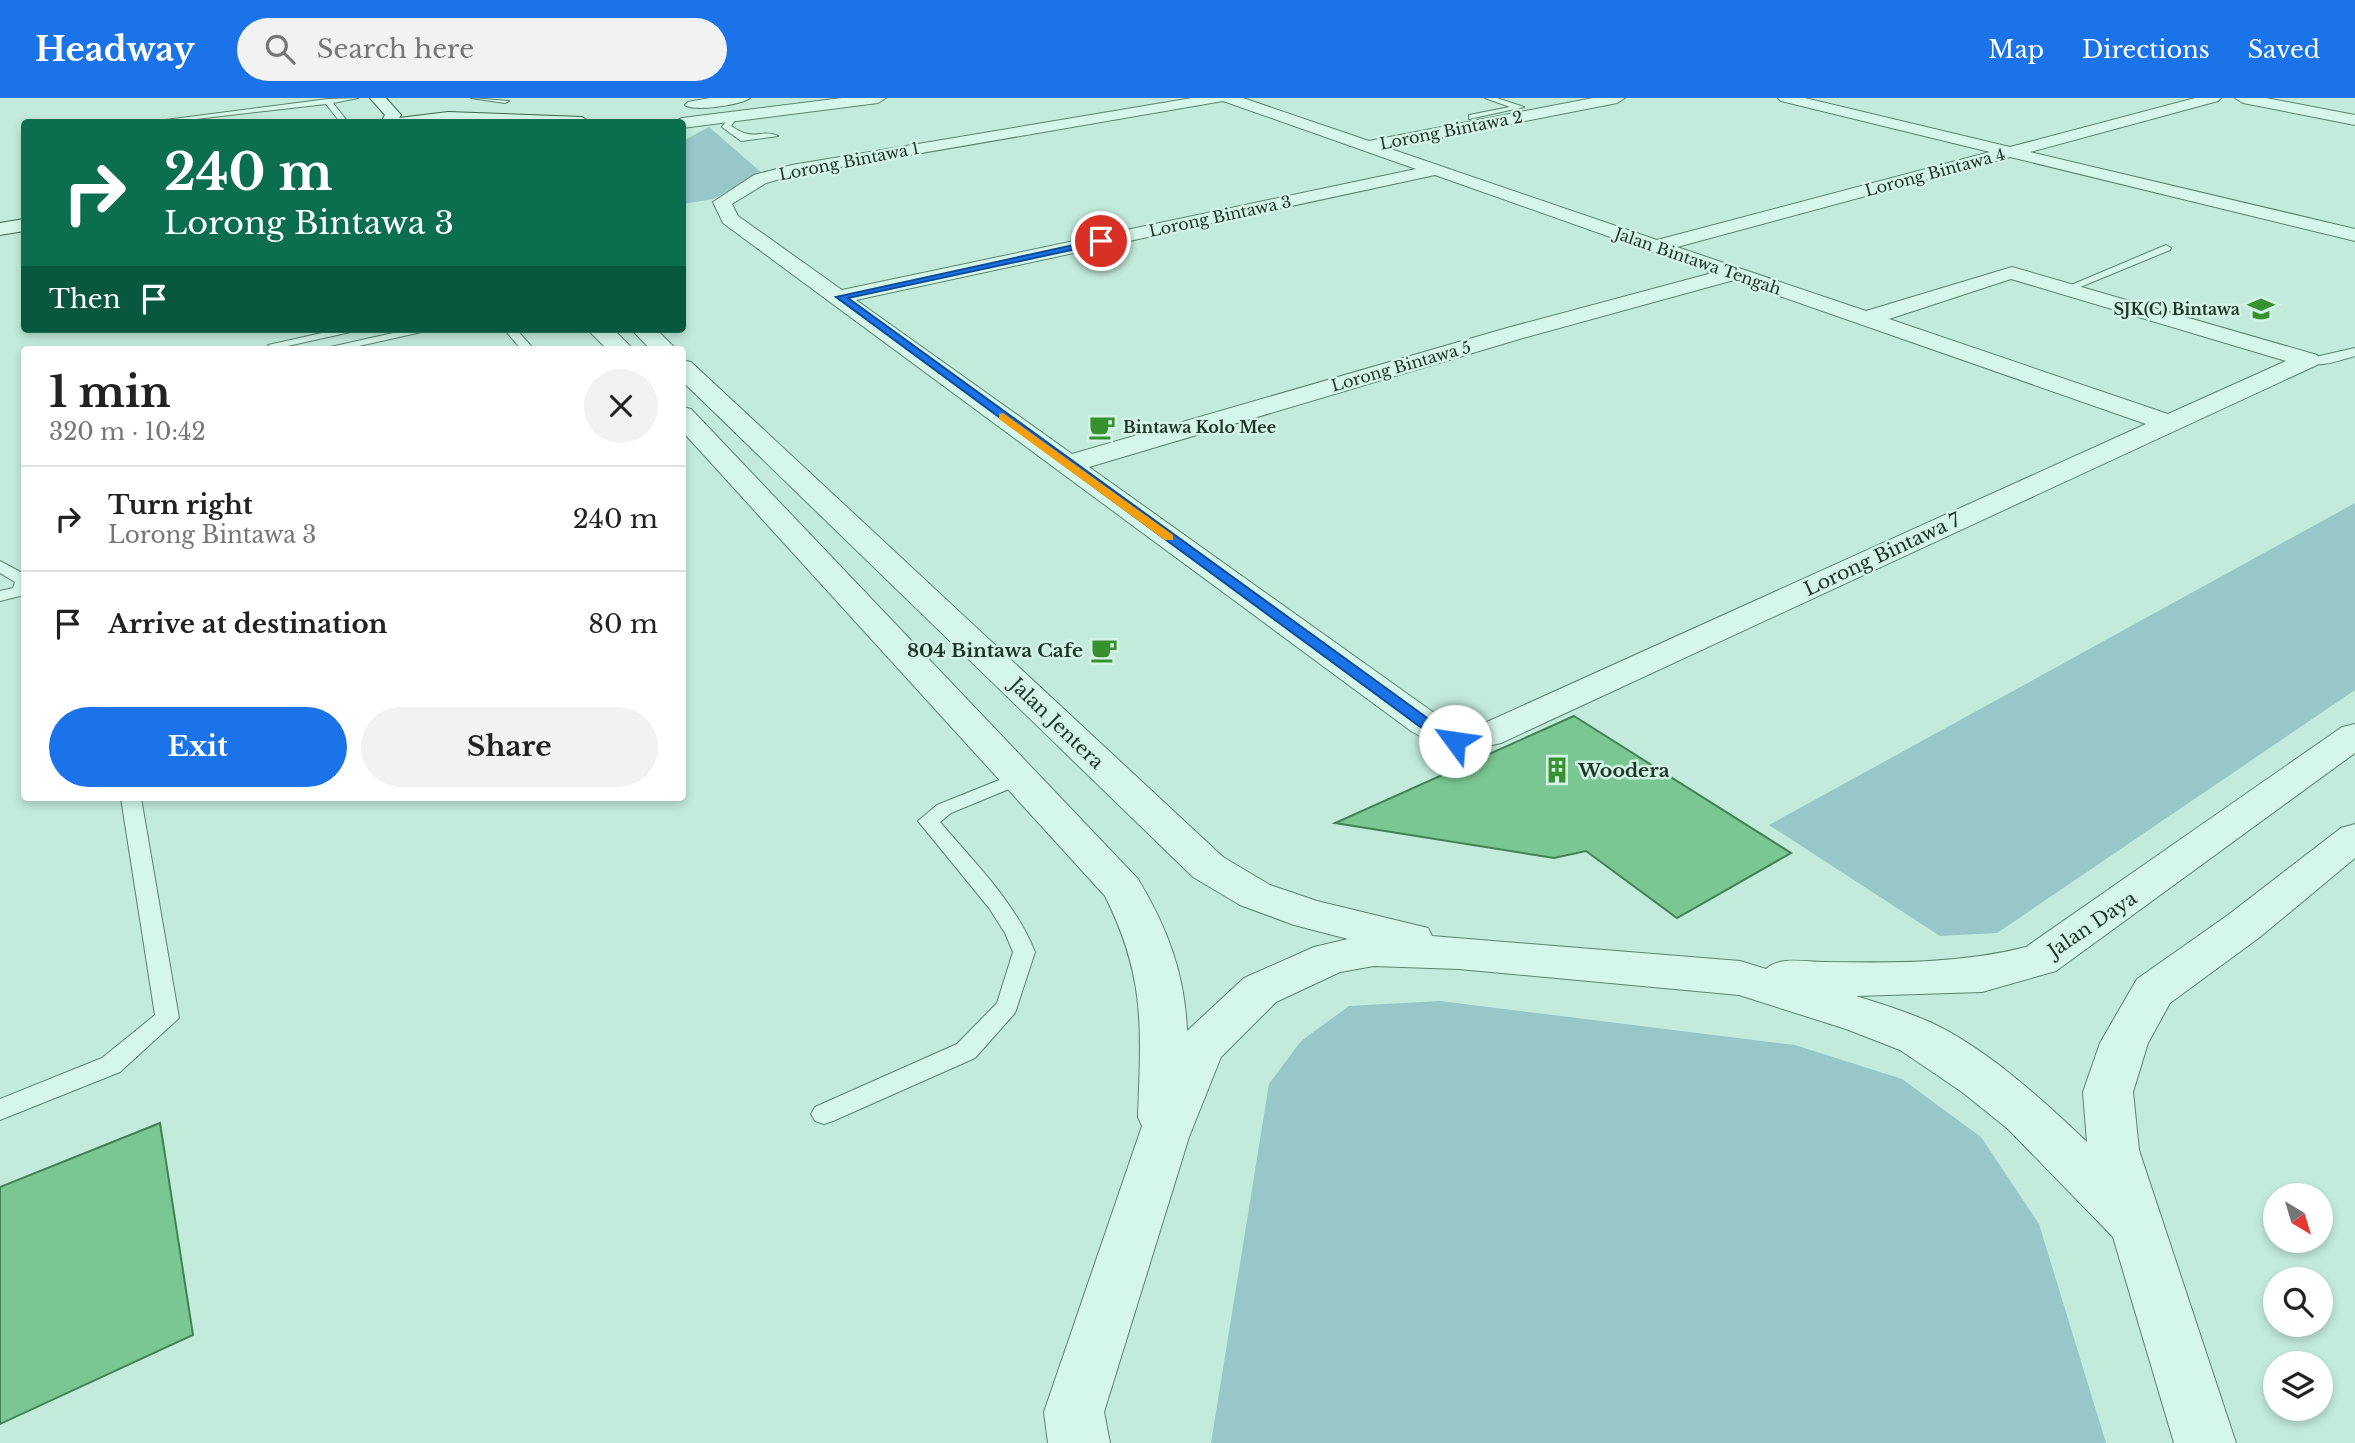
<!DOCTYPE html>
<html lang="en">
<head>
<meta charset="utf-8">
<style>
  body { margin:0; font-family:"Libre Baskerville",serif; background:#f2f2f2; color:#222; height:100vh; display:flex; flex-direction:column; font-size:26px; white-space:nowrap }
  * { box-sizing:border-box; margin:0 }
  p { font-size:23px; color:#767676 }
  .icon { flex:none; width:38px; height:38px; fill:none; stroke:currentColor; stroke-width:2; stroke-linecap:round; stroke-linejoin:round }
  .map { position:relative; flex:1; overflow:hidden }
  .side { position:absolute; left:21px; top:248px; width:665px; height:455px; display:flex; flex-direction:column; background:#fff; border-radius:7px; box-shadow:0 4px 10px #0003 }
  .side>* { flex:none }
  .banner { position:absolute; left:21px; top:21px; width:665px; height:214px; border-radius:7px; box-shadow:0 4px 10px #0003; background:#0b6e4f; color:#fff; overflow:hidden }
  .needle { width:46px; rotate:142deg }
  .fabs { position:absolute; left:2263px; top:1085px; display:grid; gap:14px }
  .fabs a { display:grid; place-items:center; width:70px; height:70px; border-radius:50%; background:#fff; box-shadow:0 4px 10px #0003; font-size:35px }
  .pin { position:absolute; display:grid; place-items:center; width:60px; height:60px; color:#fff; margin:-30px; border:4px solid #fff; border-radius:50%; box-shadow:0 2px 7px #0007 }
  .me { position:absolute; width:77px; margin:-38px; rotate:301deg; stroke-linejoin:round; filter:drop-shadow(0 0 5px #0008) }
  .turn { display:flex; align-items:center; gap:24px; height:147px; padding:0 28px; font-size:32px }
  .turn .icon { width:91px; height:91px; stroke-width:2.5 }
  .turn b { display:block; font-size:49px; line-height:60px }
  .then { display:flex; align-items:center; height:66px; padding:0 28px; background:#0003; gap:14px; font-size:26px }
  .round { display:grid; place-items:center; flex:none; width:74px; height:74px; border-radius:37px; background:#f2f2f2 }
  .summary { display:flex; align-items:center; justify-content:space-between; height:119px; padding:0 28px }
  h1 { font-size:42px; font-weight:800; line-height:52px }
  .cta { display:flex; gap:14px; margin-top:auto; padding:14px 28px }
  .cta a { flex:1; height:80px; border-radius:42px; background:#1a73e8; color:#fff; font-size:28px; font-weight:800; line-height:80px; text-align:center }
  .cta a+a { background:#f2f2f2; color:#222 }
  ul { padding:0; list-style:none }
  li { display:flex; align-items:center; gap:21px; height:105px; padding:0 28px; border-top:2px solid #e0e0e0 }
  li div { flex:1 }
  li b { display:block; font-size:26px }
  li em { font-style:normal }
  header { display:flex; align-items:center; gap:42px; box-sizing:border-box; height:98px; padding:0 35px; background:#1a73e8; color:#fff }
  header strong { font-size:33px }
  nav { display:flex; gap:38px; margin-inline-start:auto; font-size:24px }
  .search { width:490px; height:63px; background:#f2f2f2; display:flex; align-items:center; gap:18px; box-sizing:border-box; padding:0 24px; border-radius:38px; color:#767676; font-size:26px }
  .map>svg:first-child { display:block }
  .green { fill:#97c7c9 }
  .building { fill:#7ac793; stroke:#428255; stroke-width:2 }
  .lines { fill:none; stroke-linecap:round; stroke-linejoin:round }
  .service-casing { stroke:#5b846d; stroke-width:2 }
  .minor-casing { stroke:#5b846d; stroke-width:2 }
  .tertiary-casing { stroke:#5b846d; stroke-width:2 }
  .secondary-casing { stroke:#3e664e; stroke-width:2 }
  .service { fill:#d5f7ea; fill-rule:evenodd }
  .minor { fill:#d5f7ea; fill-rule:evenodd }
  .tertiary { fill:#d5f7ea; fill-rule:evenodd }
  .secondary { fill:#d5f7ea; fill-rule:evenodd }
  .route { fill:#1a73e8; stroke:#114b97; stroke-width:2 }
  .slow { fill:#f59e0b }
  .labels { text-anchor:middle; stroke-width:5; stroke-linejoin:round; paint-order:stroke }
  .far-street-label { font-size:16px; fill:#1e3527; stroke:#d2f3e6 }
  .far-poi-label { font-size:16px; font-weight:bold; fill:#1e3527; stroke:#d2f3e6; text-anchor:end }
  .street-label { font-size:19px; fill:#1e3527; stroke:#d2f3e6 }
  .poi-label { font-size:19px; font-weight:bold; fill:#1e3527; stroke:#d2f3e6; text-anchor:end }
</style>
</head>
<body>
<header>
<strong>Headway</strong>
<div class="search"><svg class="icon" aria-label="search" viewBox="0 0 24 24"><circle cx="10" cy="10" r="6"/><path d="M15 15l6 6"/></svg>Search here</div>
<nav><a>Map</a><a>Directions</a><a>Saved</a></nav>
</header>
<div class="map">
<svg width="2355" height="1345" viewBox="0 0 2355 1345">
  <rect width="100%" height="100%" fill="#c2ebdb"/>
  <g class="green">
    <path d="M709,29l53,46 -49,26 -30,5v-63z"/>
    <path d="M2355,405v187l-358,243 -57,3 -171,-111z"/>
    <path d="M1440,903l355,44 107,34 79,58 58,87 67,219h-895l58,-359 32,-43 48,-35z"/>
  </g>
  <g class="building">
    <path d="M1574,618l217,137 -114,65 -91,-67 -32,7 -219,-35z"/>
    <path d="M160,1025l33,212 -193,89v-237z"/>
  </g>
  <g class="lines">
    <g class="service-casing">
      <g id="service">
        <path d="M358,0l-25,5 15,19h-8l-14,-18 -156,18h-20l178,-23z"/>
        <path d="M471,0l38,3 -4,2z"/>
        <path d="M1485,0h12l27,9 -55,12v-4l41,-8z"/>
        <path d="M729,19l7,2 -5,7c25,17 29,2 47,10l-37,5 -19,-14z"/>
        <path d="M2166,147l5,3 -1,2 -97,40 -9,-2z"/>
        <path d="M340,231h24l-90,20 -6,-4z"/>
        <path d="M411,231h24l-94,21h-24z"/>
        <path d="M504,231h12l15,17 -2,3h-8z"/>
        <path d="M2355,250v8c-15,4 -39,14 -53,4z"/>
        <path d="M0,463l24,13v21l-24,6v-10l13,-3 2,-6 -15,-9z"/>
        <path d="M1019,674l7,2 3,4 -3,4 -75,31 -11,9c35,41 75,80 95,130l-20,61 -40,45 -142,63 -9,3 -9,-3 -4,-7 4,-7 142,-63 40,-41 16,-51 -8,-19 -16,-25 -71,-87 19,-16z"/>
        <path d="M121,700h20l38,220 -59,54 -120,48v-21l102,-41 53,-43z"/>
      </g>
    </g>
    <g class="minor-casing">
      <g id="minor">
        <path d="M710,0h40c-9,7 -57,14 -65,7l3,-3z"/>
        <path d="M1192,0h51l126,43 224,-43h32l-8,5 -229,45 269,92 333,-88 -209,-51 -3,-3h27l205,49 185,-49h26l-3,3 -188,51 325,77v12l-345,-84 -333,90 189,64 146,-44 305,88 3,5 -3,5 -816,378c-45,11 -50,11 -90,-12l-688,-508 -10,-21 41,-27 38,-10zM1223,3l193,68 -574,121 -104,-74 -6,-12 34,-21 28,-8zM1435,77l277,98 -205,55 -435,126 -216,-154zM2011,181l275,82 -118,53 -279,-95zM1734,182l412,144 -668,302 -17,3 -24,-14 -348,-248 434,-129z"/>
      </g>
    </g>
    <g class="tertiary-casing">
      <g id="tertiary">
        <path d="M842,0h44l-8,5 -196,25v-6h-8l8,-4z"/>
        <path d="M2235,0h31l89,17v10l-112,-22z"/>
        <path d="M587,231h26l21,21h-26z"/>
        <path d="M631,231h25l21,21h-26z"/>
        <path d="M682,262l9,2 532,495 47,28 47,16 111,27 4,8 308,25 26,8c13,-13 40,-7 57,-7 69,1 136,2 203,-15l316,-220 13,-3v29l-299,218 -74,21 -126,4c25,8 52,16 76,27 55,26 111,77 155,119l-4,-50 17,-49 37,-64 91,-64 113,-87 14,-4v34l-95,79 -90,66 -22,40 -15,49 6,58 97,293h-62l-61,-206 -105,-108 -46,-37 -62,-42 -54,-21 -107,-34 -280,-26 -85,-3 -34,6 -64,30 -55,55 -32,80 -85,275 6,31h-62l-4,-31 98,-286 -4,-9c3,-88 8,-139 -33,-221l-423,-465v-24l9,2 447,470c29,48 47,95 49,152l57,-53 70,-31 34,-8 -54,-14 -54,-20 -47,-28 -511,-496z"/>
      </g>
    </g>
    <g class="secondary-casing">
      <g id="secondary">
        <path d="M370,0h16l15,17 -2,3 49,-6 134,5 8,5h-209l4,-7z"/>
        <path d="M24,121v12l-24,4v-12z"/>
      </g>
    </g>
    <use href="#service" class="service"/>
    <use href="#minor" class="minor"/>
    <use href="#tertiary" class="tertiary"/>
    <use href="#secondary" class="secondary"/>
  </g>
  <path class="route" d="M1101,141l3,4 -256,55 582,422 31,18v7h-11l-31,-19 -583,-429z"/>
  <path class="slow" d="M1003,315l170,122v5h-8l-166,-121v-5z"/>
  <defs>
    <g id="school-bare" transform="scale(2.1)"><path d="M0-5L7-2L0 1L-7-2ZM-4 1L0 2.5L4 1V4Q0 6-4 4Z" fill="#38902e" stroke="#d2f3e6" stroke-width="2.5" paint-order="stroke"/></g>
    <g id="cafe-bare" transform="scale(2.1)"><path d="M-5.5-4.5H6V0H3Q3 3.5 0 3.5H-2.5Q-5.5 3.5-5.5 0ZM3-3.2v2h1.7v-2ZM-6 4.5H4V6H-6Z" fill="#38902e" stroke="#d2f3e6" stroke-width="2.5" paint-order="stroke"/></g>
    <g id="building-bare" transform="scale(2.1)"><path d="M-4-6H4V6H1V3H-1V6H-4ZM-2.5-4.3h1.7v1.8h-1.7ZM.8-4.3h1.7v1.8H.8ZM-2.5-1h1.7V.8h-1.7ZM.8-1h1.7V.8H.8Z" fill="#38902e" stroke="#d2f3e6" stroke-width="2.5" paint-order="stroke"/></g>
  </defs>
  <g fill-rule="evenodd">
    <use href="#school-bare" x="2261" y="211"/>
    <use href="#cafe-bare" x="1102" y="329"/>
    <use href="#cafe-bare" x="1104" y="552"/>
    <use href="#building-bare" x="1557" y="672"/>
  </g>
  <g class="labels">
    <g class="far-street-label">
      <text transform="translate(1451 32) rotate(-11)" y="6">Lorong Bintawa 2</text>
      <text transform="translate(849 63) rotate(-11)" y="6">Lorong Bintawa 1</text>
      <text transform="translate(1935 74) rotate(-15)" y="6">Lorong Bintawa 4</text>
      <text transform="translate(1220 118) rotate(-12)" y="6">Lorong Bintawa 3</text>
      <text transform="translate(1698 163) rotate(19)" y="6">Jalan Bintawa Tengah</text>
      <text transform="translate(1401 268) rotate(-16)" y="6">Lorong Bintawa 5</text>
    </g>
    <g class="far-poi-label">
      <text x="2240" y="217">SJK(C) Bintawa</text>
      <text x="1123" y="335" text-anchor="start">Bintawa Kolo Mee</text>
    </g>
    <g class="street-label">
      <text transform="translate(1882 456) rotate(-25)" y="7">Lorong Bintawa 7</text>
      <text transform="translate(1057 625) rotate(44)" y="7">Jalan Jentera</text>
      <text transform="translate(2092 826) rotate(-34)" y="7">Jalan Daya</text>
    </g>
    <g class="poi-label">
      <text x="1083" y="559">804 Bintawa Cafe</text>
      <text x="1578" y="679" text-anchor="start">Woodera</text>
    </g>
  </g>
</svg>
<div class="fabs">
<a><svg class="needle" viewBox="-14 -14 28 28"><path d="M0-13l5 13h-10z" fill="#e53935"/><path d="M0 13l5-13h-10z" fill="#767676"/></svg></a>
<a><svg class="icon" aria-label="search" viewBox="0 0 24 24"><circle cx="10" cy="10" r="6"/><path d="M15 15l6 6"/></svg></a>
<a><svg class="icon" aria-label="layers" viewBox="0 0 24 24"><path d="M12 4l9 5-9 5-9-5zM3 14l9 5 9-5"/></svg></a>
</div>
<div class="pin" style="left:1101px;top:143px;background:#d93025"><svg class="icon" aria-label="arrive" viewBox="0 0 24 24"><path d="M6 21V4h12l-3 4 3 4H6"/></svg></div>
<svg class="me" style="left:1455px;top:643px" viewBox="-20 -20 40 40"><circle r="19" fill="#fff"/><path d="M0-13L10 11 0 6-10 11z" fill="#1a73e8"/></svg>
<div class="banner">
<div class="turn"><svg class="icon" aria-label="right" viewBox="0 0 24 24"><path d="M7 20v-9h11M14 6l5 5-5 5"/></svg><div><b>240 m</b>Lorong Bintawa 3</div></div>
<div class="then">Then<svg class="icon" aria-label="arrive" viewBox="0 0 24 24"><path d="M6 21V4h12l-3 4 3 4H6"/></svg></div>
</div>
<section class="side">
<div class="summary"><div><h1>1 min</h1><p>320 m · 10:42</p></div><a class="round"><svg class="icon" aria-label="close" viewBox="0 0 24 24"><path d="M6 6l12 12M18 6L6 18"/></svg></a></div>
<ul>
<li><svg class="icon" aria-label="right" viewBox="0 0 24 24"><path d="M7 20v-9h11M14 6l5 5-5 5"/></svg><div><b>Turn right</b><p>Lorong Bintawa 3</p></div><em>240 m</em></li>
<li><svg class="icon" aria-label="arrive" viewBox="0 0 24 24"><path d="M6 21V4h12l-3 4 3 4H6"/></svg><div><b>Arrive at destination</b></div><em>80 m</em></li>
</ul>
<div class="cta"><a>Exit</a><a>Share</a></div>
</section>
</div>
</body>
</html>
